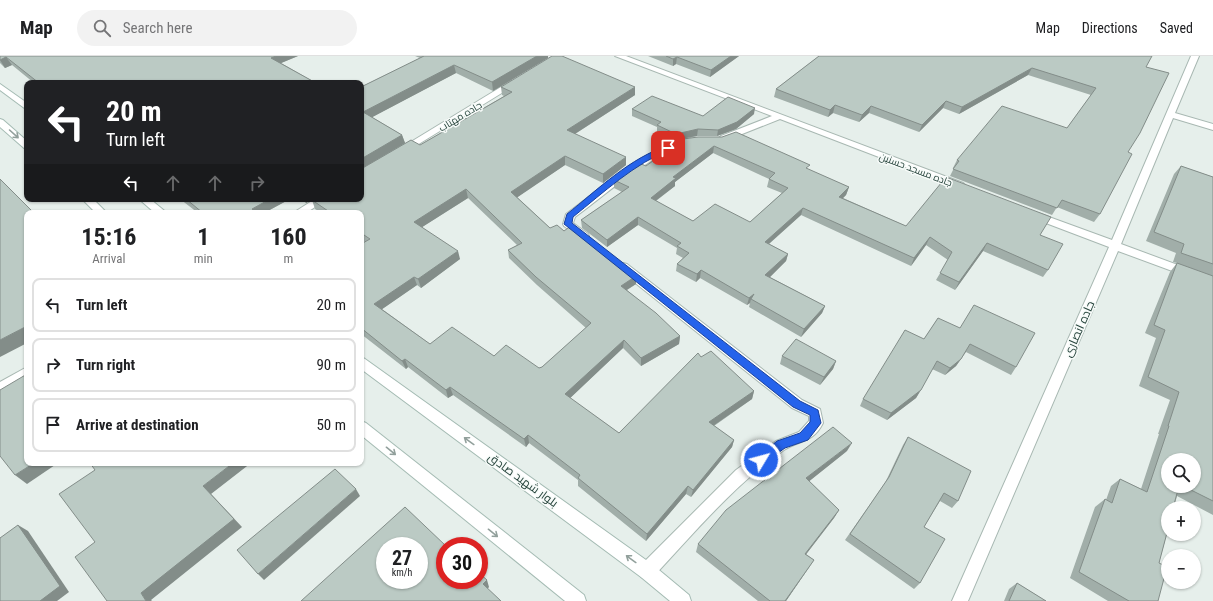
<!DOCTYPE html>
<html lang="en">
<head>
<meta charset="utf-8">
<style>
  body { margin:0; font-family:"Roboto Condensed",Cairo,sans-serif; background:#f2f2f2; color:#202124; height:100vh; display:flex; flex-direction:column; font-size:15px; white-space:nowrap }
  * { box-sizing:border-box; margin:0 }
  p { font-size:13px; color:#757577 }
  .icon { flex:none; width:22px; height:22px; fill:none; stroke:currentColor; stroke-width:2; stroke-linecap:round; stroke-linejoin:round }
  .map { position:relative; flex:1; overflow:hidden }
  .details { position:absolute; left:24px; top:154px; width:340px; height:256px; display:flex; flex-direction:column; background:#fff; border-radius:8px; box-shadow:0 1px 3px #0004 }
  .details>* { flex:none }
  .guide { position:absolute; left:24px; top:24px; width:340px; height:122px; border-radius:8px; box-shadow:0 1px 3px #0004; background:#202124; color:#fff; overflow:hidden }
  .controls { position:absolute; left:1161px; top:397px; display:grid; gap:8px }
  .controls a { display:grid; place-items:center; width:40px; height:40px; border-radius:50%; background:#fff; box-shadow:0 1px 3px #0004; font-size:20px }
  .speed { position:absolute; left:376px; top:481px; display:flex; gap:8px; font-size:20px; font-weight:700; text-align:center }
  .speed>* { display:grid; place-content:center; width:52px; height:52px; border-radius:50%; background:#fff; box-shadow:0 1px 3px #0004; line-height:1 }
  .speed small { font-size:10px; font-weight:400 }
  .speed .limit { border:6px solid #d22; background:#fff; color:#111 }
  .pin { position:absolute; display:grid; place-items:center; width:34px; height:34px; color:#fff; margin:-17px; border-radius:8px; box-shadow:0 2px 6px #0006 }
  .me { position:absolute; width:44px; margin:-22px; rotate:53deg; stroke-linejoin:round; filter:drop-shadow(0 0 3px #0008) }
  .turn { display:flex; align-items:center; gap:14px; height:84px; padding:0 16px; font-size:18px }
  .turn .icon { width:52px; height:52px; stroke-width:2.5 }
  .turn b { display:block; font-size:28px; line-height:34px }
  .lanes { display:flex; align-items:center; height:38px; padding:0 16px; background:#0003; justify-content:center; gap:20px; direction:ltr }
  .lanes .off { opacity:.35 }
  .eta { display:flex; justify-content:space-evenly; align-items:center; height:68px; text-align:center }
  .eta b { font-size:24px; font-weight:700; line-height:28px }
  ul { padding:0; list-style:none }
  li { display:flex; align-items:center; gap:12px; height:54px; margin:0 8px 6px; padding:0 8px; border:2px solid #e0e0e0; border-radius:8px }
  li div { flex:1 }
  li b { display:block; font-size:15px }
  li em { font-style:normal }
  header { display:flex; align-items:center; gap:24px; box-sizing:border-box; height:56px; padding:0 20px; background:#fff; border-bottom:1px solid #e0e0e0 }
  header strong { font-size:19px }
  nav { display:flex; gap:22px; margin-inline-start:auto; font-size:14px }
  .search { width:280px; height:36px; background:#f2f2f2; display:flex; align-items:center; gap:10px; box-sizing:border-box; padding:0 14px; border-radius:22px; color:#757577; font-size:15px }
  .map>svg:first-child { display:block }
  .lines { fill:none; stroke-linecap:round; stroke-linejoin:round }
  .street-casing { stroke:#a8b8b2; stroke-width:2 }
  .secondary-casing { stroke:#a4bbb3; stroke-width:2 }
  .street { fill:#fff; fill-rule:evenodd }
  .secondary { fill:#fff; fill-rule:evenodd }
  .wall { fill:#a1aea9; fill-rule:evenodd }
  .shaded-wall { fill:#838d89 }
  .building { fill:#bbcac4; stroke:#838d89; fill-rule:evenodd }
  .oneway { stroke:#92a09c }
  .route { fill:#2563eb; stroke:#184099 }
  .labels { text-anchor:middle; stroke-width:3; stroke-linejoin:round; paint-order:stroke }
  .far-street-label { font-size:10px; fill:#24423a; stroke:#f7fbf9 }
  .street-label { font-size:12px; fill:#24423a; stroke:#f7fbf9 }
</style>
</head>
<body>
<header>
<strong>Map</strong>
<div class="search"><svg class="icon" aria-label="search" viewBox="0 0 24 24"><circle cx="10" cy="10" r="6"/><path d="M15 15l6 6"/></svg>Search here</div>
<nav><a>Map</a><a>Directions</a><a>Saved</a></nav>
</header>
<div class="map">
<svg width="1213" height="545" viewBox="0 0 1213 545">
  <rect width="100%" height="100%" fill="#e6efeb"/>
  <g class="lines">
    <g class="street-casing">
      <g id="street">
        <path d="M615,0h11l337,127 2,2 -2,2h-6l-177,-68 -53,21h-6l-2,-2 2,-2 51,-20z"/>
        <path d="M1191,0h8l-24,57 38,11v6l-40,-12 -52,126 92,34v8l-95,-35 -150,350h-16l157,-354 -79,-30 -1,-2 1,-2h8l74,27z"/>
        <path d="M511,25h3l4,2 -114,70 -3,1 -5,-3z"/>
        <path d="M690,82l3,1 2,2 -2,2c-49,14 -78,45 -118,74l-2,6 15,11 1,2 -1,2h-8l-16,-12 -1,-2 3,-10c41,-30 74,-63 124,-76z"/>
        <path d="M315,143h12l-21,14h-13z"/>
        <path d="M623,207l4,1 175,136 18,9 3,14c-10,20 -23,17 -39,27 -50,35 -90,83 -131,127l-6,2 -6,-2 -2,-6 2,-6 95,-95 40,-29 23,-9 10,-11v-5l-17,-8 -173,-138 -2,-3 2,-3z"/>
        <path d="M27,311v11l-27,15v-11z"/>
      </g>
    </g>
    <g class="secondary-casing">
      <g id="secondary">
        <path d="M0,28l27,19v7l-27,-20z"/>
        <path d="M0,63l3,1 24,21v8l-3,-1 -24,-21z"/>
        <path d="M82,143h11l14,14h-11z"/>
        <path d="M139,143h11l17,14h-12z"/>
        <path d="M361,301l4,2 288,206 36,30 2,6h-21l-29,-24 -280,-208z"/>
        <path d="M361,365l5,2 218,172 2,6h-21l-204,-166z"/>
      </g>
    </g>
    <use href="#street" class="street"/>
    <use href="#secondary" class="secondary"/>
  </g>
  <g class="wall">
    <path d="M0,0h298l-17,7 35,20h-282l-22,-18 -7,3 -5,-5z"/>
    <path d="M415,0h133v2l-55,33 -37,-18 -84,44 30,18 3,8 15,2 84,-49 -2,-1 -1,-8 134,8 -60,39 51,31 -23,18 -38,-18 -48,32 33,31 14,3 72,45v8l-9,6 53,46 -1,8 -38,22 -18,-18 -53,50 49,35 82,-76 53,34 -2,8 -38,27 20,14 -2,7 -41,50 -5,-3 -40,47 -68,-55v-6l-49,-37 -3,4 -73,-52 -5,3 -40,-31 -2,2 -45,-35v-90l4,-2 -4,-3v-26h-39l-7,-4 -3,-9 49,-1v-112l59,-29zM468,142l49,47 -9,5 1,8 28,27 49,43 -44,39 -3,1 -45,-12 -64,-12 -48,-35 35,-24 4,3 39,-29 -38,-32z"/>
    <path d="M648,0h91l-29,21 -34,-13 -3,2z"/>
    <path d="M819,0l327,11 -18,85 -28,62 -6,8 -37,-15 -5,8 -102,-39 4,-8h-1l4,-8 110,-32 24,-33 -63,-20 -69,39 -16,-6 -24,24 -50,-19 -10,9 -26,-9 -5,4 -54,-20 2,-8z"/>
    <path d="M632,53l71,7 51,-2 -18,15 -19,7h-20l-22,4 -18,-8v-5l-25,-11z"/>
    <path d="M698,81l111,33 40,17 -3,8 -3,3 63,28 134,9 8,35 -5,7 -60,-26 -28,39 -19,-10 12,-20 -22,-15 -15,21 -110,-51 -32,29 19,10 -2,7 -16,16 55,29 -3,7 -21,24 -52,-30 1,-4 -3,2 -47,-27 -4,4 -20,-11 1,-7 6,-6 -7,-4 1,-6 -39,-23 -31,22 -25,-19 -1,-8 41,-28 -8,-4v-8l32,-14zM713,97l56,26 -2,8 15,6 -32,29 -57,-1 -37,-20 19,-15v-4z"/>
    <path d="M1181,110l32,11v338l-36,-19 -18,67 -1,38h-50l-38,-23 25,-71 10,-8 1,1 5,-14 9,-7 21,10 18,-55h-1l12,-34 -31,-14 17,-48 -11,-5 25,-61 7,-9 -4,-1 3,-9 -30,-12 28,-67zM1194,404v26h-26z"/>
    <path d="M180,143h110l-26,14h-66z"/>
    <path d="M301,143h12l-7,4z"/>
    <path d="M938,262l78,49 -5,8 -45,-23 -10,14 -11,9 -13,-6 -16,29 -29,22 -27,-14 3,-7 61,-60z"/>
    <path d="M782,300l54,5 -3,8 -13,16 -40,-21z"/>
    <path d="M908,381l50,64 -6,7 -12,-7 -16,26 -4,56 -6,6 -69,-49 40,-57 18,-38z"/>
    <path d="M847,395l-38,30 30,29 -5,8 -28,36 8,6 -28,41h-28l-62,-49 2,-8z"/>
    <path d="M1017,527l29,18h-42l5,-12z"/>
  </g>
  <g class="shaded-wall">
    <path d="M276,0h22l-24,10 -3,-8z"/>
    <path d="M537,0h11v2l-55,33 -1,-9z"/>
    <path d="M731,0h8l-29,21 1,-7z"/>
    <path d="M6,1l6,8 -7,3 -5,-8z"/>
    <path d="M677,1l-1,7 -3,2v-7z"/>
    <path d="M454,9l2,8 -91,48 -2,-9z"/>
    <path d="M1032,12l-4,7 -69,39 3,-7z"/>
    <path d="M635,31v8l-68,44v-9z"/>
    <path d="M946,45l-3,7 -24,24 3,-7z"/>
    <path d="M835,49l-2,8 -5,4 2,-7z"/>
    <path d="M871,50l-2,7 -10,9 3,-7z"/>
    <path d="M755,52l-1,6 -18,15 -19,7 1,-6z"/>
    <path d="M698,73l-1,7 -22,4 1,-6z"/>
    <path d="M402,79l3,8 -44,26v-10z"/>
    <path d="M714,90l-1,7 -38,29v4l-25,19 1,-7 22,-21z"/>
    <path d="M565,100v9l-53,36 -1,-9z"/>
    <path d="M626,101v8l-23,18v-9z"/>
    <path d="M849,131l-3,8 -9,9 2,-7z"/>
    <path d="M466,133l2,9 -52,33 -2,-9z"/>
    <path d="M270,143h20l-26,14h-10l-2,-4z"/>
    <path d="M305,143h8l-7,4z"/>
    <path d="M803,152l-2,7 -38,34 2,-7z"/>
    <path d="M638,161v8l-31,22v-7z"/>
    <path d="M930,181l-4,8 -15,21 3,-8z"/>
    <path d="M987,187l-4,8 -28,39 4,-8z"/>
    <path d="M458,195l2,8 -39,29 -3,-9z"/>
    <path d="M788,198l-2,7 -22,22 1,-8z"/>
    <path d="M701,214l-1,8 -4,4 1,-8z"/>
    <path d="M636,220v8l-16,10 1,-8z"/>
    <path d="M414,221l3,8 -39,27 -4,-8z"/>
    <path d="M754,238l-3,5 -1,4 -3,2 2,-7z"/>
    <path d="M825,250l-3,7 -21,24 3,-8z"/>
    <path d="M27,270v17l-27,14v-17z"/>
    <path d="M680,280l-1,8 -38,22v-8z"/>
    <path d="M624,284l-1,8 -57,54 -1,-8z"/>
    <path d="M405,303l3,8 -2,2 -4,-8z"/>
    <path d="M961,303l-5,7 -11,9 5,-7z"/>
    <path d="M836,305l-3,8 -13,16 4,-8z"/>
    <path d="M450,331l3,8 -5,3 -2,-8z"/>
    <path d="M921,334l-5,8 -29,22 4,-7z"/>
    <path d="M754,335l-2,8 -45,31 2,-8z"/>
    <path d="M528,379l1,8 -3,4 -2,-8z"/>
    <path d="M734,384l-2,7 -41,50 2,-7z"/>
    <path d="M852,387l-5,8 -45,36 4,-9z"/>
    <path d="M34,407h24l-31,21 -12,-9z"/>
    <path d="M233,407h18l-40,31 31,33 -91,73 1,1h-6l-5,-8 62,-107z"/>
    <path d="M688,430l-2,8 -40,47 1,-7z"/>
    <path d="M356,433l4,7 -96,84 -6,-6z"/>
    <path d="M839,454l-5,8 -33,43 4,-7z"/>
    <path d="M18,469l10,6 41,61 -12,9h-17z"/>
    <path d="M814,504l-28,41h-1z"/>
    <path d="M487,524l2,7 -3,4 -3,-7z"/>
  </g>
  <g class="building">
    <path d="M0,0h276l-5,2 45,25h-277l-33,-26 -6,3z"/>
    <path d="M424,0h113l-45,26 -38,-17 -91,47 39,23 -41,24v-72z"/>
    <path d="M552,0h10l73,31 -68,43 59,27 -23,17 -38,-18 -54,36 39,36 7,-3 7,6 8,-6 64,51 -15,10 35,27 24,23 -39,22 -17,-18 -59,54 54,39 79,-80 3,4 10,-6 43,40 -45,31 25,18 -41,50 -5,-4 -41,48 -69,-56 2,-3 -52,-40 -4,4 -74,-52 -4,3 -41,-31 -3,2 -41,-33v-84l9,-5 -9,-6v-20h-30l-19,-13 1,-1h48v-30l50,-29 9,5 92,-53 -11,-5zM466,133l56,54 -14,7 28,27 55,46 -49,44 -3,1 -33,-23 -12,11 -42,-29 -22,17 -56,-40 40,-27 4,2 40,-28 -44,-29z"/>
    <path d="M666,0h65l-20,14 -34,-13 -4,2z"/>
    <path d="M819,0h333l-6,11 23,6 -29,60 -12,19 4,2 -32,60 -38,-14 -5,8 -104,-39 6,-8 -2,-1 45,-54 65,22 29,-40 -64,-20 -70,39 -16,-6 -24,24 -51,-19 -9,9 -27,-10 -5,5 -54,-21z"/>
    <path d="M652,40l51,20 25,-19 27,11 -18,14 -19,8 -20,-1 -22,5 -19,-9 4,-3 -29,-13z"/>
    <path d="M736,76l74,33 -4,3 43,19 -10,10 67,29 40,-49 105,40 -11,18 23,9 -15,26 -61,-27 -28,39 -19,-9 12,-21 -22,-15 -16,21 -111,-50 -38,34 23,12 -23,21 60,31 -21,23 -53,-30 3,-5 -5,4 -48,-28 -4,4 -20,-10 12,-11 -12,-7 4,-3 -43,-26 -31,23 -26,-20 48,-33 -15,-7 23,-18 9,4 37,-27 15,-2h24zM714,90l61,27 -6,6 19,9 -38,34 -35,-18 -22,17 -42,-23 25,-20 -3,-1z"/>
    <path d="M1181,110l32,11v87l-32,-11 3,-9 -30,-12z"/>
    <path d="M0,123l34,34h-7v113l-27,14z"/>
    <path d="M186,143h84l-18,10 5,4h-54z"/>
    <path d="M1177,207l36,13v225l-30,-15h11v-26h-26v26h11l-6,22h-5v21l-9,34 8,4 -9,34h-29l-50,-29 26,-73 7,4 8,-24 27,13 22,-66h-1l11,-34 -31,-15 17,-47 -11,-5z"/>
    <path d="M974,249l61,28 -19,34 -46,-23 -9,15 -11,9 -13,-7 -16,29 -30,23 -28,-14 42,-69 19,9 14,-21 22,10z"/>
    <path d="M796,283l40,22 -12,16 -42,-21z"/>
    <path d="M27,318v89h7l-19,12 -15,-19v-66z"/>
    <path d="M833,371l19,16 -46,35 33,32 -34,44 9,6 -29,41h-15l-72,-57 28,-34z"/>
    <path d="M908,381l63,34 -13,30 -14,-8 -20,34 21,12 -25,44 -70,-49 39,-57z"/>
    <path d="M90,407h143l-30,23 31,33 -93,74 5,8h-39l-32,-44 20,-15 -36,-48 36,-24z"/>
    <path d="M335,413l21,20 -98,85 -21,-24z"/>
    <path d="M405,451l41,39h-1v34h34v-7l8,7 -4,4 18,17h-200zM385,490h34v34h-34z"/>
    <path d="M18,469l42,61 -20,15h-40v-63z"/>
    <path d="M1017,527l29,18h-37z"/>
  </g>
  <defs><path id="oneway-shaft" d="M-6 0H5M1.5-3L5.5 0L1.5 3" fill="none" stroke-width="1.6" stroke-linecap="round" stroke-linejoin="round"/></defs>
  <g class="oneway">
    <use href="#oneway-shaft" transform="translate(14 78) rotate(42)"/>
    <use href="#oneway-shaft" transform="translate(469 385) rotate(-144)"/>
    <use href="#oneway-shaft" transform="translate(391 395) rotate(39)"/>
    <use href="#oneway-shaft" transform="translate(493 477) rotate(39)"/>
    <use href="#oneway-shaft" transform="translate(631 503) rotate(-144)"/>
  </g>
  <path class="route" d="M668,90l4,2 -1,1c-37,15 -67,43 -98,68l-1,6 228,178 18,9 3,13 -13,17 -23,8 -24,17 -4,-2 -2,-3 2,-3 20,-16 23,-8 10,-11v-7l-17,-8 -229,-183 3,-10c29,-23 65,-58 101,-68z"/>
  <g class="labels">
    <g class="far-street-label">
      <text transform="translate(460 60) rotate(-31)" y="4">جاده مهتاب</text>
      <text transform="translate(916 113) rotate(21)" y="4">جاده مسجد حسنین</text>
    </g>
    <g class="street-label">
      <text transform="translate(1079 273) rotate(-66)" y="4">جاده انصاری</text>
      <text transform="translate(523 424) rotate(36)" y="4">بلوار شهید صادق</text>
    </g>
  </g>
</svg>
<div class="controls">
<a><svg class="icon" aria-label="search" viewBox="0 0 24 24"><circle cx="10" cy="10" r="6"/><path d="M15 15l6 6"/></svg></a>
<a>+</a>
<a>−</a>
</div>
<div class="speed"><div>27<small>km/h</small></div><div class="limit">30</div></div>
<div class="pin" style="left:668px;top:92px;background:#d93025"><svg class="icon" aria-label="arrive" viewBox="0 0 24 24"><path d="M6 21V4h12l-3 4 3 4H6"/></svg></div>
<svg class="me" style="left:761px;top:404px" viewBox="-20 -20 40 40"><circle r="17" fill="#2563eb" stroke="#fff" stroke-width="3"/><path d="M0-11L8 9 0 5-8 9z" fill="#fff"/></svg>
<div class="guide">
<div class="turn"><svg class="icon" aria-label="left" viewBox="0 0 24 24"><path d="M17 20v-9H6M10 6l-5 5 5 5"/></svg><div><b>20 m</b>Turn left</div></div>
<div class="lanes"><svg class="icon" aria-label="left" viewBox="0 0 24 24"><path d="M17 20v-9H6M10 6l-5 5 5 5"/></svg><svg class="icon off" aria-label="ahead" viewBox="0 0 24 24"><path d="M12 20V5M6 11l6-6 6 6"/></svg><svg class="icon off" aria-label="ahead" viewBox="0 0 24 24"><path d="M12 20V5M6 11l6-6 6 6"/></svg><svg class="icon off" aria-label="right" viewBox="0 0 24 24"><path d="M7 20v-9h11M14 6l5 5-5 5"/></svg></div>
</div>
<section class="details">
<div class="eta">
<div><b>15:16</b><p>Arrival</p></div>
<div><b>1</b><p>min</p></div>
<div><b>160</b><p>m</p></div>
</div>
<ul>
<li><svg class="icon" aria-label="left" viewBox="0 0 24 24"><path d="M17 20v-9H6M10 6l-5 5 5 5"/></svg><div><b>Turn left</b></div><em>20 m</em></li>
<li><svg class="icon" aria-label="right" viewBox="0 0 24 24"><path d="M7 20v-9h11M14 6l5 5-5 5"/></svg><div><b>Turn right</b></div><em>90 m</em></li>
<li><svg class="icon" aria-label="arrive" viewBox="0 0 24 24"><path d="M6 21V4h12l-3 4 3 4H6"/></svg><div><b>Arrive at destination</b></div><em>50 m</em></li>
</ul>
</section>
</div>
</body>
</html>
